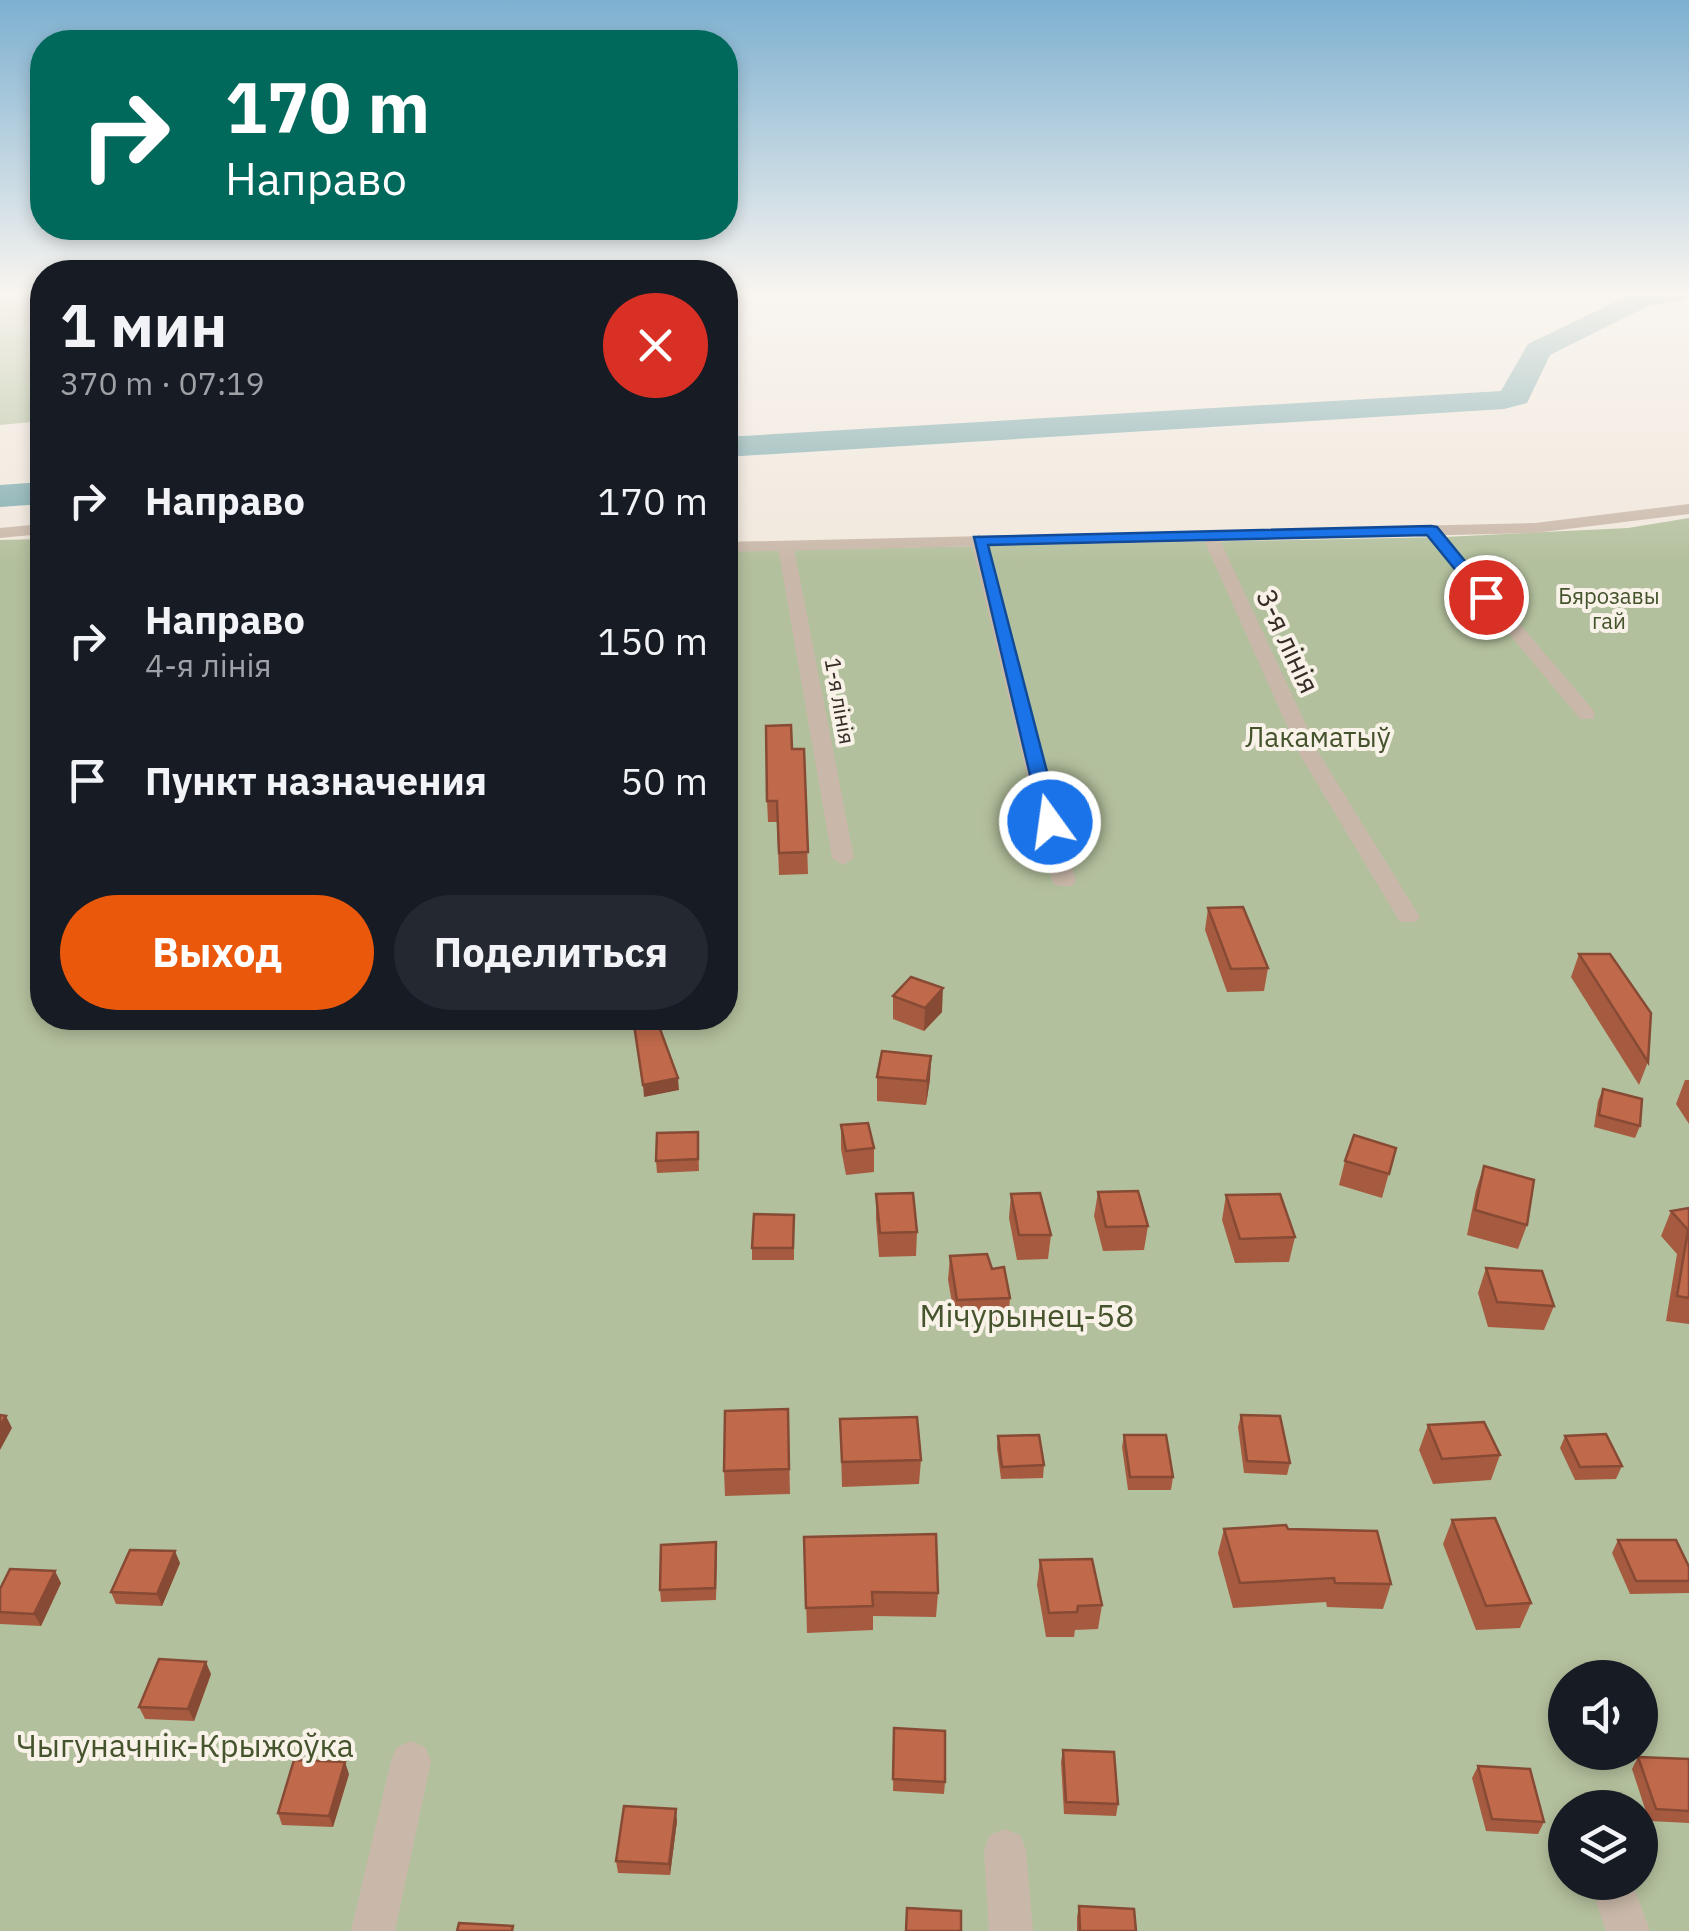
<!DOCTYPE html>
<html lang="ru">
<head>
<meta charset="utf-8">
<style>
  body { margin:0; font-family:"IBM Plex Sans",sans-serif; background:#242831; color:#f1f3f6; height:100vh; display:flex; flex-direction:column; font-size:38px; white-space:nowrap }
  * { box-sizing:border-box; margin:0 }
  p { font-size:32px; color:#9ea1a6 }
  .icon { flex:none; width:55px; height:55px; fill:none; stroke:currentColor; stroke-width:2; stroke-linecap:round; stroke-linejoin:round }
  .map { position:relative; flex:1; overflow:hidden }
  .details { position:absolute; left:30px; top:260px; width:708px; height:770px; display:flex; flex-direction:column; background:#171b24; border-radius:40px; box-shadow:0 5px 15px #0003 }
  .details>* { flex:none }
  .top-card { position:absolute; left:30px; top:30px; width:708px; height:210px; border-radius:40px; box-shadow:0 5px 15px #0003; background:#00695c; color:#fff; overflow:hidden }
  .tools { position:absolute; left:1548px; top:1660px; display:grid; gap:20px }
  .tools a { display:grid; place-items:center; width:110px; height:110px; border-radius:50%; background:#171b24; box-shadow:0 5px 15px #0003; font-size:50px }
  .pin { position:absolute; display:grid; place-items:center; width:85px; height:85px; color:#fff; margin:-42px; border:5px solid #fff; border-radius:50%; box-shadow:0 2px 10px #0007 }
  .me { position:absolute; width:110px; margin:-55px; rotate:346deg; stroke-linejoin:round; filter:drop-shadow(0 0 8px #0008) }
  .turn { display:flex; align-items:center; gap:35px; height:210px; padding:0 30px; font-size:45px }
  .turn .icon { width:130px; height:130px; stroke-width:2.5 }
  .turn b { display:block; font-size:70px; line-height:85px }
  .round { display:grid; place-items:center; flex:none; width:105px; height:105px; border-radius:52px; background:#242831 }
  .summary { display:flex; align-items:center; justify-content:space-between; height:170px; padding:0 30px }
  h1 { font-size:60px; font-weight:700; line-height:75px }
  .cta { display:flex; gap:20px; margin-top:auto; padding:20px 30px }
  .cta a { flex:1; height:115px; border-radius:60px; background:#ea580c; color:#fff; font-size:40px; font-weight:700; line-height:115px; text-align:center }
  .cta a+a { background:#242831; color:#f1f3f6 }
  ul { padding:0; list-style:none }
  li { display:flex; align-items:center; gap:30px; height:140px; padding:0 30px }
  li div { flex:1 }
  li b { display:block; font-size:38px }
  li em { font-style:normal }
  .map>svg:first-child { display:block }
  .green { fill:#b3c09d; fill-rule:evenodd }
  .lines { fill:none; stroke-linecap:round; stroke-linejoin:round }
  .river { fill:#7daaad; fill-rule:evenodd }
  .minor { fill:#c9b8a9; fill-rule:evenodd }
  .tertiary { fill:#c9b8a9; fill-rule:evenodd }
  .wall { fill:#a65b40 }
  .shaded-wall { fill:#874a34 }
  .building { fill:#c16a4b; stroke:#874a34; stroke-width:2.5 }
  .route { fill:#1a73e8; stroke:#114b97; stroke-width:2.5 }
  .labels { text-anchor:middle; stroke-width:8; stroke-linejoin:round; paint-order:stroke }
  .far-park-label { font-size:22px; fill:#45542d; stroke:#f9f2e9 }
  .far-street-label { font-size:22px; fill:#362d29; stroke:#f9f2e9 }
  .street-label { font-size:28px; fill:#362d29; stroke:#f9f2e9 }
  .park-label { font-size:28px; fill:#45542d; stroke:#f9f2e9 }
  .near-park-label { font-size:32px; fill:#45542d; stroke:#f9f2e9 }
</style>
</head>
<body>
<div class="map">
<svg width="1689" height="1931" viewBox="0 0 1689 1931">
  <rect width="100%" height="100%" fill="#f1e8dd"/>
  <g class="green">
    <path d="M0,294h42v127l-42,4z"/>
    <path d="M1689,518v1413h-1689v-1391l42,-1v479h683v-467l720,-14 183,-9zM1565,1678h75v74h-75zM1565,1808h75v74h-75z"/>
  </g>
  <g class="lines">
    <g class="river">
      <path d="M1631,294l58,1 -4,5 -37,6 -98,49 -23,48 -23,6 -779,48v-20l776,-46 27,-47z"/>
      <path d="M42,482v22l-42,3v-22z"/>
    </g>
    <g class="minor">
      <path d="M1425,527h12l157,184v8h-14l-155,-186z"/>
      <path d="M979,535l8,5 89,341 -4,5h-16l-4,-5 -81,-341z"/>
      <path d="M1205,535l14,3 101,217 100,162 -4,5h-16l-100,-167 -97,-217z"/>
      <path d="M786,543l8,5 60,310 -11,7 -11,-7 -54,-310z"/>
      <path d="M411,1741l14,6 6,14 -36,170h-44l40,-170 6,-14z"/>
      <path d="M1005,1829l15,6 6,15 7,81h-44l-5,-81 6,-15z"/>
      <path d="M1589,1882h43l18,49h-44z"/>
    </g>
    <g class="tertiary">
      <path d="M1689,504v10l-154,19 -810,19v-10l810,-19z"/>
      <path d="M42,524v10l-42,4v-10z"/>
    </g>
  </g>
  <g class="wall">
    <path d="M792,749h12l4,125 -29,1 -2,-53h-9l-1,-21z"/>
    <path d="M1208,908l60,60 -4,23 -37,1 -22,-62z"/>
    <path d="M1579,954l69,108 -9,23 -68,-108z"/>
    <path d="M893,996l49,16 -18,19 -31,-12z"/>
    <path d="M931,1056l-1,23 -4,26 -49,-4v-24z"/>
    <path d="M1685,1080h4v44l-13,-20z"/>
    <path d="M1603,1089l37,37 -5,12 -41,-11 4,-26z"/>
    <path d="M841,1125l33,23v24l-28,3 -5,-26z"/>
    <path d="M698,1132l1,39 -42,2 -1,-12z"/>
    <path d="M1396,1148l-14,50 -43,-13 6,-24z"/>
    <path d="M1484,1166l43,59 -9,24 -51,-14 9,-45z"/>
    <path d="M1098,1192l50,34 -4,24 -41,1 -9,-35z"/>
    <path d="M876,1194l41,38 -1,24 -37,1 -3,-38z"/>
    <path d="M1011,1194l40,41 -3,24 -31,1 -8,-42z"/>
    <path d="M1226,1195l69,42 -6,25 -54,1 -13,-43z"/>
    <path d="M1689,1208v116l-23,-3 11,-67 -16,-18 10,-25z"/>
    <path d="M794,1215v45h-42v-12z"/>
    <path d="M950,1256l42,13 18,29 -2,24 -52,3 -8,-45z"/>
    <path d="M1486,1268l68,38 -10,24 -56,-3 -10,-34z"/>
    <path d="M788,1409l2,85 -65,2 -1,-25z"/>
    <path d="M1241,1415l49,48 -3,12 -43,-2 -6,-46z"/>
    <path d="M840,1419l81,41 -2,24 -77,3z"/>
    <path d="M1428,1425l72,30 -9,25 -58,4 -14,-34z"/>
    <path d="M1124,1435l49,42 -2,13h-43l-6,-43z"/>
    <path d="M998,1436l46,29 -1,13 -42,1 -4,-31z"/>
    <path d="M1565,1436l57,30 -6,13 -41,1 -15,-32z"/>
    <path d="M1452,1520l79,83 -11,25 -44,2 -33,-86z"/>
    <path d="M1224,1529h64l103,55 -8,25 -56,-2 -1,-5 -93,6 -15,-55z"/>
    <path d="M804,1537l134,56 -2,24 -63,-1v14l-66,3z"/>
    <path d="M1618,1540l71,27v26l-59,1 -18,-41z"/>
    <path d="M717,1555l-1,45 -55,2 -1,-12z"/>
    <path d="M1040,1560l62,45 -4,24 -23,1 -1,7h-28l-9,-52z"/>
    <path d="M180,1563l-18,43 -46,-2 -5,-12z"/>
    <path d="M61,1583l-20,43 -41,-2v-35z"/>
    <path d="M211,1674l-17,47 -49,-2 -6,-12z"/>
    <path d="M894,1728l51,54 -1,12 -51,-3z"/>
    <path d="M1063,1750l55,54 -2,12 -52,-2 -3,-52z"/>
    <path d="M1638,1757l51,2v64l-40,-2 -17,-52z"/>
    <path d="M1478,1766l66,56 -6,12 -52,-3 -14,-53z"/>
    <path d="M349,1774l-16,53 -51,-2 -4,-12z"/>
    <path d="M677,1821l-7,54 -52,-2 -2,-12z"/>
    <path d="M1079,1906l57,25h-59v-14z"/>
  </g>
  <g class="shaded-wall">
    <path d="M943,988l-1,24 -18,19 1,-23z"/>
    <path d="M931,1056l-1,23 -4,26 1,-24z"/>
    <path d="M678,1078l1,12 -35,7 -1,-12z"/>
    <path d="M6,1416l6,12 -12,22v-24z"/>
    <path d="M175,1551l5,12 -18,43 -5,-12z"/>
    <path d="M55,1571l6,12 -20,43 -7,-12z"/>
    <path d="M206,1662l5,12 -17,47 -6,-12z"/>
    <path d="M345,1762l4,12 -16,53 -4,-11z"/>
    <path d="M676,1809l1,12 -7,54 -1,-11z"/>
  </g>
  <g class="building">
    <path d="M791,725l1,24h12l4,103 -29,1 -2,-52h-10l-1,-75z"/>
    <path d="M1243,907l25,61 -37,1 -23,-61z"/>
    <path d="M1579,954h31l41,59 -3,49z"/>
    <path d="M911,977l32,11 -18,20 -32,-12z"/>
    <path d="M633,1018h23l22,60 -35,7z"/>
    <path d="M882,1051l49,5 -4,25 -50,-4z"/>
    <path d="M1603,1089l39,10 -2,27 -41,-11z"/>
    <path d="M868,1123l6,25 -28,3 -5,-26z"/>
    <path d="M698,1132v27l-42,2 1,-28z"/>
    <path d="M1354,1135l42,13 -7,26 -44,-13z"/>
    <path d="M1484,1166l50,14 -7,45 -52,-15z"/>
    <path d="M1138,1191l10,35 -42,1 -8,-35z"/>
    <path d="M913,1193l4,39 -37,1 -4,-39z"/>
    <path d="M1040,1193l11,42h-32l-8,-41z"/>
    <path d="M1280,1194l15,43 -55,2 -14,-44z"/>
    <path d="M1689,1208v90l-12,-2 11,-66 -17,-19z"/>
    <path d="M754,1214l40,1 -1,33h-41z"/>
    <path d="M987,1254l5,15 12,-2 6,31 -53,2 -7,-44z"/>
    <path d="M1486,1268l56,3 12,35 -57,-4z"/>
    <path d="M788,1409l1,60 -65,2 1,-60z"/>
    <path d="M0,1415l6,1 -6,10z"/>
    <path d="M1241,1415l39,1 10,47 -43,-2z"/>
    <path d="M917,1417l4,43 -79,2 -2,-43z"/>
    <path d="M1484,1422l16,33 -58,4 -14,-34z"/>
    <path d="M1606,1434l16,32 -42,1 -15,-31z"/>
    <path d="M1039,1435l5,30 -42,2 -4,-31z"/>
    <path d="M1124,1435h42l7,42h-43z"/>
    <path d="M1495,1518l36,85 -45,3 -34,-86z"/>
    <path d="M1286,1525l2,4 89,2 14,53 -56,-1 -1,-5 -94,5 -16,-54z"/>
    <path d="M936,1534l2,59 -66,-1 1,14 -67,2 -2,-71z"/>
    <path d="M1618,1540h58l13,27v14h-53z"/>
    <path d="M716,1542l-1,46 -55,2 1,-45z"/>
    <path d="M130,1550l45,1 -18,43 -46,-2z"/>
    <path d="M1092,1559l10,46 -24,1 -1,6 -28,1 -9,-53z"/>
    <path d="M10,1569l45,2 -21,43 -34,-2v-23z"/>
    <path d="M159,1659l47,3 -18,47 -49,-2z"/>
    <path d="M894,1728l51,3v51l-52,-3z"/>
    <path d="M1063,1750l51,2 4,52 -52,-2z"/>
    <path d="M1638,1757l51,2v52l-33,-2z"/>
    <path d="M294,1760l51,2 -16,54 -51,-3z"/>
    <path d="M1478,1766l52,3 14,53 -52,-3z"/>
    <path d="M624,1806l52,3 -7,55 -53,-3z"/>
    <path d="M1079,1906l55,3 2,22h-56z"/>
    <path d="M907,1908l54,3v20h-55z"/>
    <path d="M459,1923l54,3 -1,5h-55z"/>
  </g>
  <linearGradient id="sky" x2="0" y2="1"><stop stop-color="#7db0d0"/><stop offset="0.52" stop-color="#f9f5f0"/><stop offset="1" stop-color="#f9f5f0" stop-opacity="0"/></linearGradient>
  <rect width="1689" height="564" fill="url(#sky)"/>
  <path class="route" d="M1431,526l6,1 54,66v7h-11l-53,-65 -439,10 72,277 -3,4h-15l-68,-289z"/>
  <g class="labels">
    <g class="far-park-label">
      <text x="1609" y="604">Бярозавы<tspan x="1609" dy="25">гай</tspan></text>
    </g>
    <g class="far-street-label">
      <text transform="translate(840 701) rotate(80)" y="8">1-я лінія</text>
    </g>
    <g class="street-label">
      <text transform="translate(1288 641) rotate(65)" y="10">3-я лінія</text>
    </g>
    <g class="park-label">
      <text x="1318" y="747">Лакаматыў</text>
    </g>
    <g class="near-park-label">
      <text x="1027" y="1327">Мічурынец-58</text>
      <text x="185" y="1757">Чыгуначнік-Крыжоўка</text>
    </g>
  </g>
</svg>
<div class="tools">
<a><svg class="icon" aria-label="sound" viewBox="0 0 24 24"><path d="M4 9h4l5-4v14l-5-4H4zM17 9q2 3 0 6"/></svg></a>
<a><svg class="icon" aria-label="layers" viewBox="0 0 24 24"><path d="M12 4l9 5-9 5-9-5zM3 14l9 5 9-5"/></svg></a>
</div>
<div class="pin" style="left:1486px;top:597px;background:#d93025"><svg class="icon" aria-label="arrive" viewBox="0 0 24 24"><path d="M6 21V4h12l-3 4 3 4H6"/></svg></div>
<svg class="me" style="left:1050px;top:822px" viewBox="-20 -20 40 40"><circle r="17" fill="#1a73e8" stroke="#fff" stroke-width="3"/><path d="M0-11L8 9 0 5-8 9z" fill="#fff"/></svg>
<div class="top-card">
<div class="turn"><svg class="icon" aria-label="right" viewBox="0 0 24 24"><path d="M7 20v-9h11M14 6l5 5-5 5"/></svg><div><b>170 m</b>Направо</div></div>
</div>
<section class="details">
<div class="summary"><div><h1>1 мин</h1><p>370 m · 07:19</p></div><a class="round" style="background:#d93025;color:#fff"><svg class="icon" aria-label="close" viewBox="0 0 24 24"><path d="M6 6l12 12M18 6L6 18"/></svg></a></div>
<ul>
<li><svg class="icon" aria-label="right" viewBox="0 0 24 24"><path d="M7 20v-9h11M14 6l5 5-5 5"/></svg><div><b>Направо</b></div><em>170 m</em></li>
<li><svg class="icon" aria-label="right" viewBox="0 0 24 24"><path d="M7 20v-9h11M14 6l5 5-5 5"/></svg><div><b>Направо</b><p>4-я лінія</p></div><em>150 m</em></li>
<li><svg class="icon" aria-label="arrive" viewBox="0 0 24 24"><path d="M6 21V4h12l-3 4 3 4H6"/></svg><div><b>Пункт назначения</b></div><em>50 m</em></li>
</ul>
<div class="cta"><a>Выход</a><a>Поделиться</a></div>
</section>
</div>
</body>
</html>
